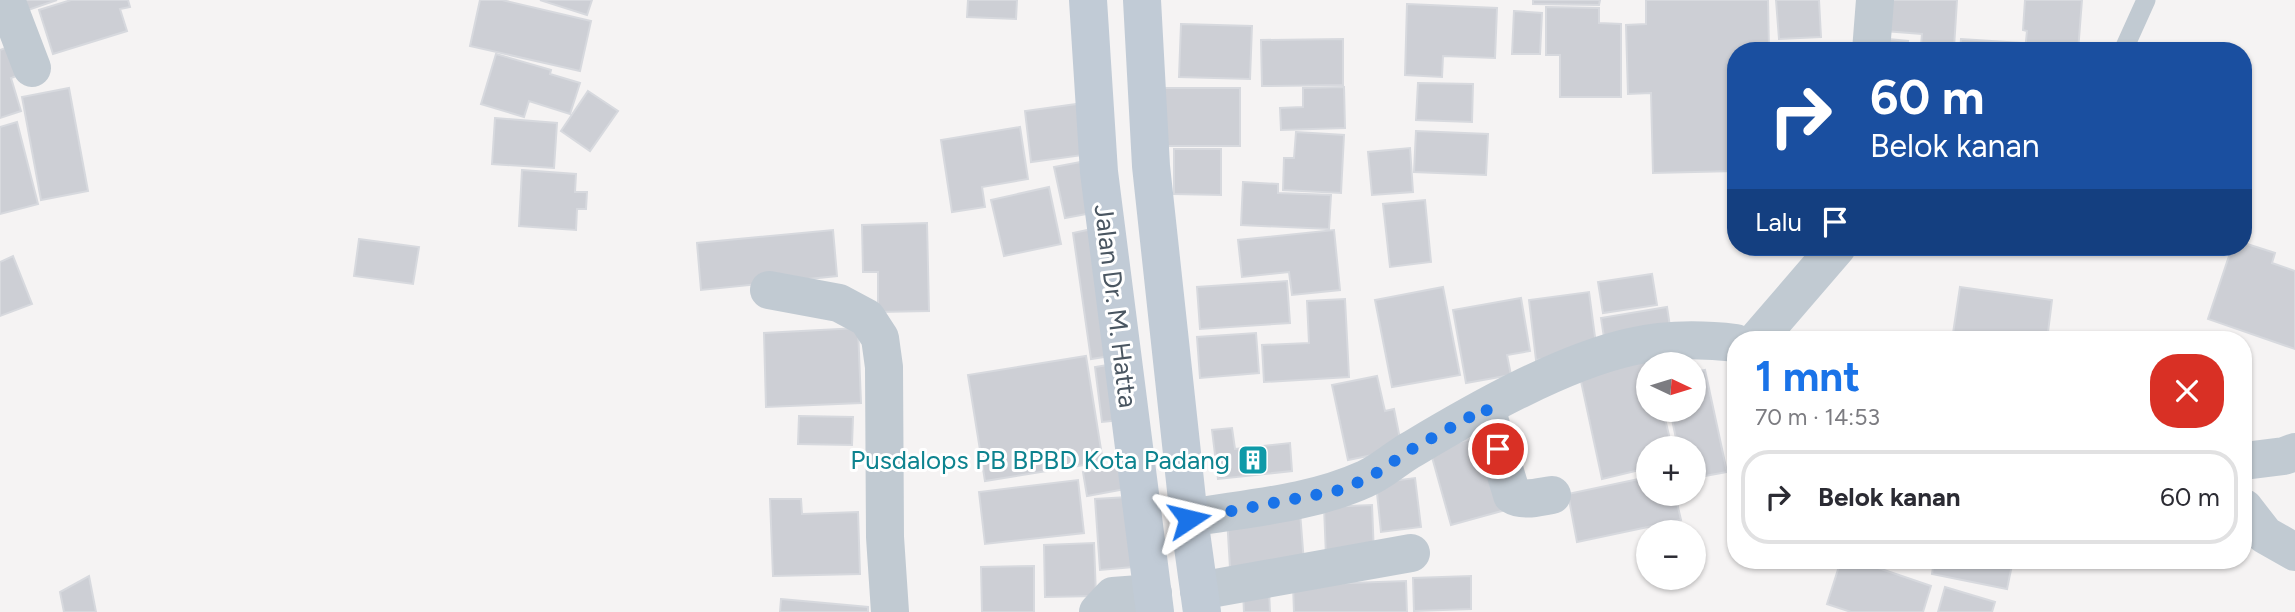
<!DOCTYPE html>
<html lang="id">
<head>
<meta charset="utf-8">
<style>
  body { margin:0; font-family:Figtree,sans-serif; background:#f7f7f7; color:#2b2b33; height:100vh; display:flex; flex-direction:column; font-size:26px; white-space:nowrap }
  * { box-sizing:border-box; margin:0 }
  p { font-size:23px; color:#7c7c81 }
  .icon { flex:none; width:38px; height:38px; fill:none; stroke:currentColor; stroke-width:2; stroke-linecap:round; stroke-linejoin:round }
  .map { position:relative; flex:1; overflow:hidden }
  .drawer { position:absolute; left:1727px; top:331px; width:525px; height:238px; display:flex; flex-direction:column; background:#fff; border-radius:28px; box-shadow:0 2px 5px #0004 }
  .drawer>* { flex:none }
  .hud { position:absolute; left:1727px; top:42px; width:525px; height:214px; border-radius:28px; box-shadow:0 2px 5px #0004; background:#1a4fa0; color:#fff; overflow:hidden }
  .needle { width:46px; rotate:94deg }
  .buttons { position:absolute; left:1636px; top:352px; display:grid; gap:14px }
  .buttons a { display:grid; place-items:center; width:70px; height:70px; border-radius:50%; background:#fff; box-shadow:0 2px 5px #0004; font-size:35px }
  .pin { position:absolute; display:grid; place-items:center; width:60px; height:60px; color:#fff; margin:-30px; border:4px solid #fff; border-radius:50%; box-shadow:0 2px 7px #0007 }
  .me { position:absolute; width:77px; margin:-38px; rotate:80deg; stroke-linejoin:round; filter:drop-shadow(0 0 5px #0008) }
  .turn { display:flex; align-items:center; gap:24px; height:147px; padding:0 28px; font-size:32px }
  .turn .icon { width:91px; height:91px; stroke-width:2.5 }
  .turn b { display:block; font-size:49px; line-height:60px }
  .then { display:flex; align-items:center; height:66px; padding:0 28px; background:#0003; gap:14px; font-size:26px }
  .round { display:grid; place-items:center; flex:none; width:74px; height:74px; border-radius:28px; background:#f7f7f7 }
  .headline { display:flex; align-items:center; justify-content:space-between; height:119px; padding:0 28px }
  h1 { font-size:42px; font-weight:700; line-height:52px; color:#1a73e8 }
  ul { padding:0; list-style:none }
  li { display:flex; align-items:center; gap:21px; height:94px; margin:0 14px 10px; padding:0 14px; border:4px solid #e1e1e2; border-radius:28px }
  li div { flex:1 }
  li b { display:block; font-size:26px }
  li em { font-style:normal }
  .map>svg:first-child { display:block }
  .building { fill:#cdcfd5; stroke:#d7d9de; stroke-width:2 }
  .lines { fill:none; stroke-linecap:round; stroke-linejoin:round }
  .service { stroke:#c1cad2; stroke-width:19 }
  .minor { stroke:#c1cad2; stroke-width:38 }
  .secondary { stroke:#c1cbd6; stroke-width:38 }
  .route { stroke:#1a73e8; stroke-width:12; stroke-dasharray:0 21.6 }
  .labels { text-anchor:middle; stroke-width:6; stroke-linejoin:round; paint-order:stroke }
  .street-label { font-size:26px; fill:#4a5661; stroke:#fff }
  .culture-label { font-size:26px; fill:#0d838f; stroke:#fff; text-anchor:end }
</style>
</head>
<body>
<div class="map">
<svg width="2295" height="612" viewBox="0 0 2295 612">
  <rect width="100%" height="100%" fill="#f5f3f3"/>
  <g class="building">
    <path d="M24,0h33l-29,10z"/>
    <path d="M71,0h57l2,7 -10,2 7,22 -74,23 -14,-44z"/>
    <path d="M480,0h22l89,21 -11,50 -110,-25z"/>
    <path d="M540,0h52l-5,15z"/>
    <path d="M968,0h49l-1,19 -49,-2z"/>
    <path d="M1533,0h67l-1,5 -66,-1z"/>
    <path d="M1646,0h122l1,51h-33v120l-83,2 -2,-80 -23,1 -2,-69 20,-1z"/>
    <path d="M1776,0h43l2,37 -42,2z"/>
    <path d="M1887,0h70l-3,48 -33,-3 1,-11 -37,-3z"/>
    <path d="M2025,0h57l-4,51h-53l2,-20 -4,-1z"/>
    <path d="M1407,4l90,4 -2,50 -52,-2 -1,21 -37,-2z"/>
    <path d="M1546,7l53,1v15l22,1v73h-61v-42h-14z"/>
    <path d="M1514,11l28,2 -2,41h-28z"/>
    <path d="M1181,24l71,2 -2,53 -71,-2z"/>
    <path d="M1878,38l30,3 -1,7 34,3h-64z"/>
    <path d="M1343,39v46l-81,1 -1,-46z"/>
    <path d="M1961,39l60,4 -1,8h-60z"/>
    <path d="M13,45l9,29 -11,4 10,33 -21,7v-68z"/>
    <path d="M496,54l55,16 -1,4 30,9 -10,31 -41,-13 -5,16 -43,-13z"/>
    <path d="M1418,83l55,1 -1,38 -56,-2z"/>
    <path d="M1344,87l1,41 -64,2 -1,-22 23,-1v-19z"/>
    <path d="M69,88l19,103 -47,9 -19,-103z"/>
    <rect x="1162" y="88" width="78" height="58"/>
    <path d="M588,91l30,20 -28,40 -29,-20z"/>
    <path d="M1077,104l6,51 -52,7 -6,-51z"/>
    <path d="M495,118l62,5 -3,45 -62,-4z"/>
    <path d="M17,122l21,82 -38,10v-87z"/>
    <path d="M1020,127l8,52 -46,8 3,20 -33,5 -11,-72z"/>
    <path d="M1416,131l72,3 -2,41 -72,-3z"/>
    <path d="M1296,132l48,3 -3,58 -58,-3 1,-32h10z"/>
    <path d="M1410,148l3,44 -41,3 -4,-43z"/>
    <path d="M1174,149h47v46l-47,-1z"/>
    <path d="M1086,161l11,51 -32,6 -11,-51z"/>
    <path d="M522,170l54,4 -1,18h12l-1,17h-9l-1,21 -57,-4z"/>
    <path d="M1243,182l35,2v9l53,2 -2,34 -88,-4z"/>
    <path d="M1049,187l12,57 -57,12 -13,-56z"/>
    <path d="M1425,200l6,62 -41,5 -7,-63z"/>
    <path d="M927,223l2,88 -51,1v-40h-15l-1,-47z"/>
    <path d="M1092,229l19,127 -20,3 -18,-126z"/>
    <path d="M833,230l4,46 -136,14 -4,-47z"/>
    <path d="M1334,230l6,60 -48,5 -3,-23 -47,5 -4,-37z"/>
    <path d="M359,239l60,8 -6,37 -59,-8z"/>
    <path d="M2244,243l31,10 -3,10 23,8v78l-87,-30 24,-72h12z"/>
    <path d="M13,256l19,48 -32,12v-54z"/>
    <path d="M1652,274l5,31 -54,8 -5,-31z"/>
    <path d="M1287,281l3,42 -90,6 -3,-42z"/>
    <path d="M1443,287l17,88 -68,12 -17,-87z"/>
    <path d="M1960,287l92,13 -5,40h-95z"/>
    <path d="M1589,292l8,60 -61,8 -7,-60z"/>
    <path d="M1521,298l9,53 -23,4 4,20 -45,8 -13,-73z"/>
    <path d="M1345,299l4,78 -85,5 -2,-37 47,-2 -2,-42z"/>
    <path d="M1667,307l4,26 -66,11 -4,-26z"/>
    <path d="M858,328l3,75 -95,4 -2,-74z"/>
    <path d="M1256,333l3,40 -59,5 -3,-41z"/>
    <path d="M1086,356l17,106 -118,19 -17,-106z"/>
    <path d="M1651,356l2,8h-5v46h15l9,38h-24v20l-46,11 -23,-107z"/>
    <path d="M1114,364l7,56 -19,2 -7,-55z"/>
    <path d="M1705,370l22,102 -33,6v-30h-16l-8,-38h24v-38z"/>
    <path d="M1377,376l8,35 9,-2 8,40 -54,11 -16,-75z"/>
    <path d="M799,416l54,1 -1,28 -54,-1z"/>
    <path d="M1232,428l3,21 55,-6 2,28 -74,8 -6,-49z"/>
    <path d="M1488,434l21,75 -58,16 -21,-75z"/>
    <path d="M1127,464l4,24 -44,8 -4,-24z"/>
    <path d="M1648,477v17h27l6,26 -104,22 -9,-48z"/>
    <path d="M1415,478l6,49 -40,5 -5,-49z"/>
    <path d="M1078,480l6,53 -99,11 -6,-52z"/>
    <path d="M1128,497l5,70 -33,3 -5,-71z"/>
    <path d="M770,499h31l1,15 56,-2 2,62 -87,2z"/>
    <path d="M1372,505l2,50 -48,1 -2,-49z"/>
    <path d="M1300,512l4,51 -74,5 -3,-51z"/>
    <path d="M1094,543l2,53 -51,1 -1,-52z"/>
    <path d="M1841,560h14l76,26 -8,26h-72l-24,-8z"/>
    <path d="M1934,560h79l-6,29 -75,-15z"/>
    <path d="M1034,566v46h-52l-1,-45z"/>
    <path d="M89,576l7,36h-32l-4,-20z"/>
    <path d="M1471,576v33l-57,2 -1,-33z"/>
    <path d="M1406,581l1,31h-113l-1,-27z"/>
    <path d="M1945,587l50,15 -3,10h-54z"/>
    <path d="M1269,590l1,22h-26l-1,-21z"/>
    <path d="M781,599l87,8v5h-88z"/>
  </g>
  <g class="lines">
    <path class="service" d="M2123,51l23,-51"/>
    <g class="minor">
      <path d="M6,0l26,68"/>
      <path d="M1871,51l4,-51"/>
      <path d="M769,290l70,13 28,15 13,20 4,29 1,170 5,75"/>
      <path d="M1757,340l80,-93"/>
      <path d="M1486,408l26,87c11,7 27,2 40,0"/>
      <path d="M2244,461l40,-5 11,-4"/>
      <path d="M2244,508l21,27 30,17"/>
      <path d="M1189,518c58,-10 121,-14 176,-39 17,-7 32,-22 49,-31 62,-37 146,-85 216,-101 34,-8 72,-8 106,-4"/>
      <path d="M1199,591l212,-38"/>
      <path d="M1098,612l15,-16 40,-3"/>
    </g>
    <g class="secondary">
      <path d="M1088,0l11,172 56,440"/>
      <path d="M1142,0l9,166 38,352 13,94"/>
    </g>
  </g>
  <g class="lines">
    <path class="route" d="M1189,519l147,-28 33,-13 43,-29 74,-41 12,41"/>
  </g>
  <defs>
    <g id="building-square" transform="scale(1.575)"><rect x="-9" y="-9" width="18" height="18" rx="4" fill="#0f9aa8" stroke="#fff"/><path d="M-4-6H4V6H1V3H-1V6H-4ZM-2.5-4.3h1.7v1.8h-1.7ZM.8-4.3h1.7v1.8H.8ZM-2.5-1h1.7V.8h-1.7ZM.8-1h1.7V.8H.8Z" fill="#fff"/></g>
  </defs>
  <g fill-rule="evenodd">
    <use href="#building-square" x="1253" y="460"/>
  </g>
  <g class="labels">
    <g class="street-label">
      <text transform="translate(1116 306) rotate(83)" y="9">Jalan Dr. M. Hatta</text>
    </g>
    <g class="culture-label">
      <text x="1230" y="469">Pusdalops PB BPBD Kota Padang</text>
    </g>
  </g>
</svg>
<div class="buttons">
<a><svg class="needle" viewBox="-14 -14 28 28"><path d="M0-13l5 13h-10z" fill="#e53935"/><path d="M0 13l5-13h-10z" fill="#7c7c81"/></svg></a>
<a>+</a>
<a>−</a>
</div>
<div class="pin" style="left:1498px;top:449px;background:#d93025"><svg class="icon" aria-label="arrive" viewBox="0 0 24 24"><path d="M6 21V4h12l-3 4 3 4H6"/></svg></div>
<svg class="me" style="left:1189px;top:519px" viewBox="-20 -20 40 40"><path d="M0-17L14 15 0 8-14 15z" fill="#1a73e8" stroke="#fff" stroke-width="4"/></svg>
<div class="hud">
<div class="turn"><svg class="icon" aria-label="right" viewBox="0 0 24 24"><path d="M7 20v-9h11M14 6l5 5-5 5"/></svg><div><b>60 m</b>Belok kanan</div></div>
<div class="then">Lalu<svg class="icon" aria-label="arrive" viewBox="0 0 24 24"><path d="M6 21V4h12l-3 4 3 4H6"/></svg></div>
</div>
<section class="drawer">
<div class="headline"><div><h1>1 mnt</h1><p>70 m · 14:53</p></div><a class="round" style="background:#d93025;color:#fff"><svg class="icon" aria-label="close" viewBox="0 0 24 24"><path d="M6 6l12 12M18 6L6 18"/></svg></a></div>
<ul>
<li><svg class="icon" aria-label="right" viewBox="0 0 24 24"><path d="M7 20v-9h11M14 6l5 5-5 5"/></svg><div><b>Belok kanan</b></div><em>60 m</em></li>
</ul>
</section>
</div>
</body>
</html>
